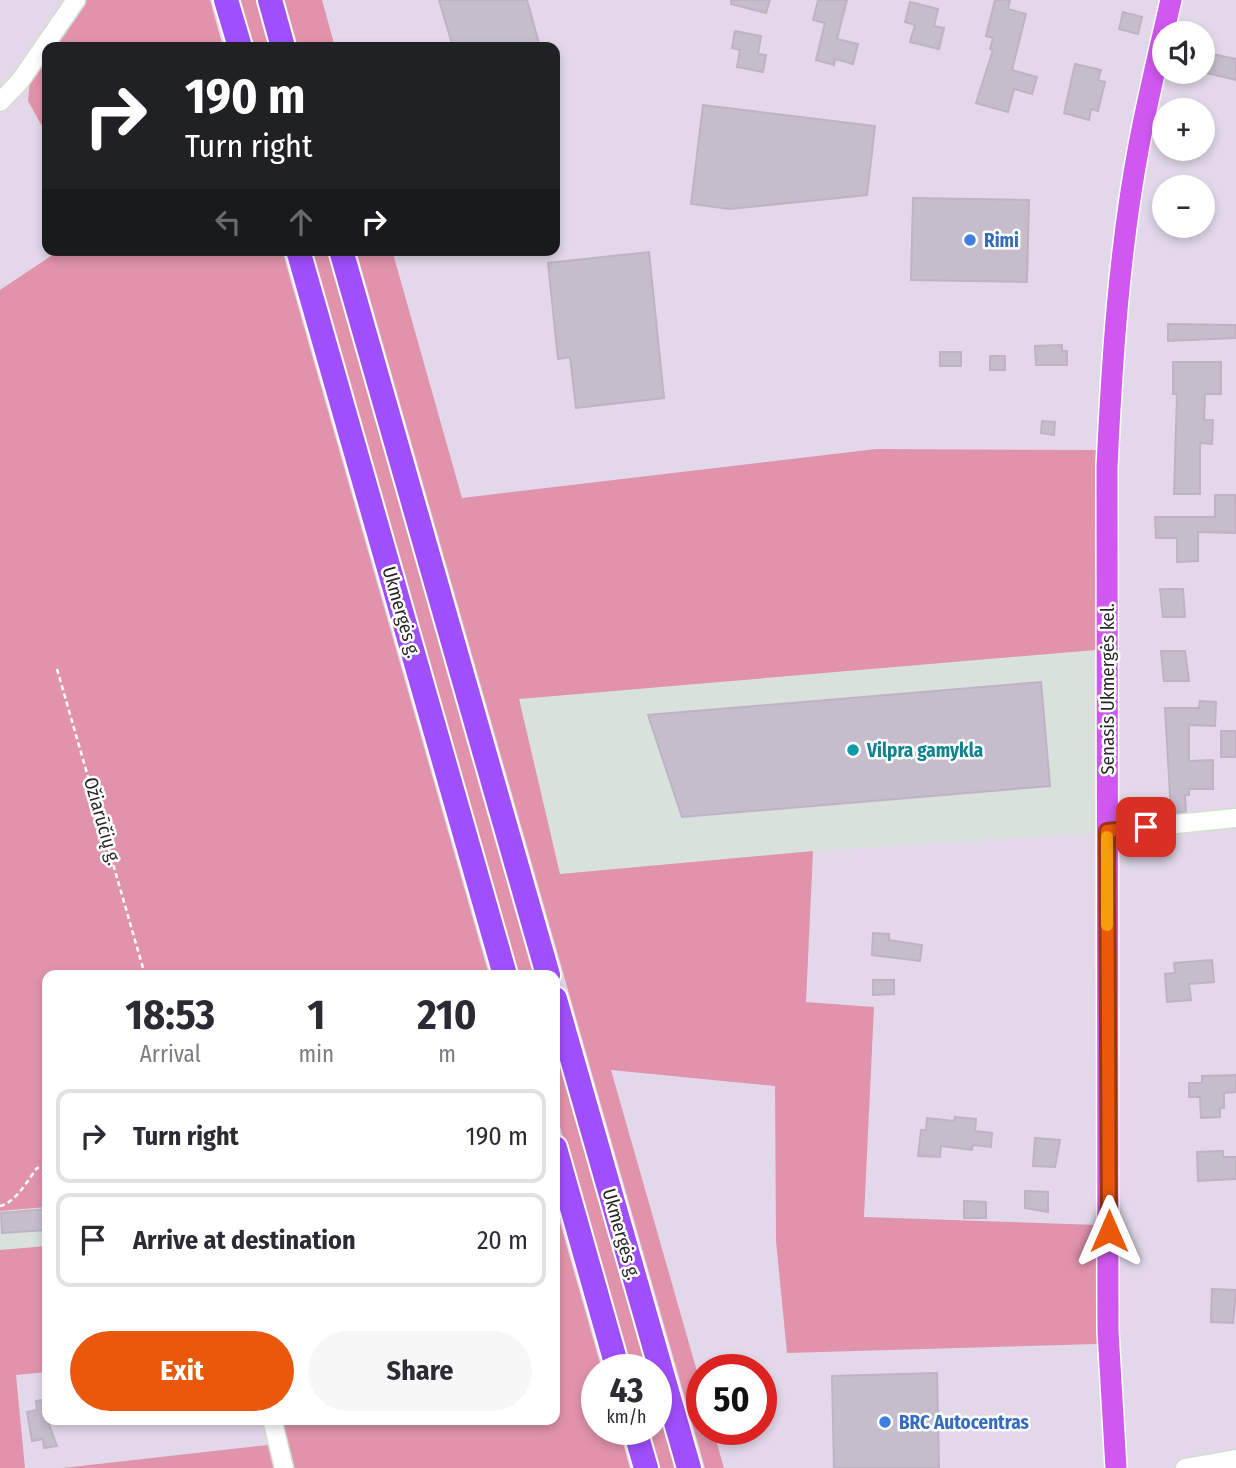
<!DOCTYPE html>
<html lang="en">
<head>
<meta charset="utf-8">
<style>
  body { margin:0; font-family:"Fira Sans Condensed",sans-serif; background:#f7f7f7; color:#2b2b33; height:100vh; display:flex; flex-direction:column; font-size:26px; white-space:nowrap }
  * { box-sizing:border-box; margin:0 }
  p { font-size:23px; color:#7c7c81 }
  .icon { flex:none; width:38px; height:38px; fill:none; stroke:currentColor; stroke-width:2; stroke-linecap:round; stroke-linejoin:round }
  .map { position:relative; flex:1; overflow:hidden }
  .drawer { position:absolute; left:42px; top:970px; width:518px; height:455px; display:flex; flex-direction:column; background:#fff; border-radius:14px; box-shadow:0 4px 10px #0003 }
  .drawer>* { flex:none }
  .banner { position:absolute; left:42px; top:42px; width:518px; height:214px; border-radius:14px; box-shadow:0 4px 10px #0003; background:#202124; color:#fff; overflow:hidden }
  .buttons { position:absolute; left:1152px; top:21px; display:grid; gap:14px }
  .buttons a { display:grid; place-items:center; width:63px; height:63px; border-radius:50%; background:#fff; box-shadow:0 4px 10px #0003; font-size:35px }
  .speed { position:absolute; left:581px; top:1354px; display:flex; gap:14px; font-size:35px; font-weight:700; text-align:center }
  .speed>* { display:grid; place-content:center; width:91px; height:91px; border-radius:50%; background:#fff; box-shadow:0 4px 10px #0003; line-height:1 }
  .speed small { font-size:18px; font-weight:400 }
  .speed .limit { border:10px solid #d22; background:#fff; color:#111 }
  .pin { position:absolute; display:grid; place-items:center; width:60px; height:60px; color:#fff; margin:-30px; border-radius:14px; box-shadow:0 4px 10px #0006 }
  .me { position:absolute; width:77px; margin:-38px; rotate:0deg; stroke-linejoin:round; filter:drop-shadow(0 0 5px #0008) }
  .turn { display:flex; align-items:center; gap:24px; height:147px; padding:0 28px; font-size:32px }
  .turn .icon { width:91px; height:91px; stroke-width:2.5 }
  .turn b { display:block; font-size:49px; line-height:60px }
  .lanes { display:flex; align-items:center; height:66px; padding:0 28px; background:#0003; justify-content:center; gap:35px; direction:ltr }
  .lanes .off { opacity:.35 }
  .eta { display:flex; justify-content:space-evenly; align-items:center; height:119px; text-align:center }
  .eta b { font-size:42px; font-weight:700; line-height:49px }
  .cta { display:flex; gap:14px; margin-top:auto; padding:14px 28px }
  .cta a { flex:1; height:80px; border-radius:42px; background:#ea580c; color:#fff; font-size:28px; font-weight:700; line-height:80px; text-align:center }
  .cta a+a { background:#f7f7f7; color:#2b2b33 }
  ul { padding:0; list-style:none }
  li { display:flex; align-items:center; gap:21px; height:94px; margin:0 14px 10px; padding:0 14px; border:4px solid #e1e1e2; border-radius:14px }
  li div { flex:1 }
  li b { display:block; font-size:26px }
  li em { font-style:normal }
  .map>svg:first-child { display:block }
  .industrial { fill:#d9e1db }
  .green { fill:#e193ab }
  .building { fill:#c6bdcc; stroke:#beb2c4; stroke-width:2 }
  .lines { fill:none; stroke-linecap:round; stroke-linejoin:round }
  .minor-casing { stroke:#d0e0cd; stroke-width:21 }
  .major-casing { stroke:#fff; stroke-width:24 }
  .highway-casing { stroke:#fff; stroke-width:28 }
  .path { stroke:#fff; stroke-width:2.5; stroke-dasharray:5 3.5; stroke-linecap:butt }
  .minor { stroke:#fff; stroke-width:18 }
  .major { stroke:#d057ef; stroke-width:21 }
  .highway { stroke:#a04ffd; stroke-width:24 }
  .route-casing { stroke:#983908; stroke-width:18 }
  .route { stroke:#ea580c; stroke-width:12 }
  .slow { stroke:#f59e0b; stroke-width:12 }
  .shop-dot { fill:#3f7fe0; stroke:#fff; stroke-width:2.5 }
  .culture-dot { fill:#0f9aa8; stroke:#fff; stroke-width:2.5 }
  .labels { text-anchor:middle; stroke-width:5; stroke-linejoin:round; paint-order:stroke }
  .shop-label { font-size:19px; font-weight:bold; fill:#366cbe; stroke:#fff; text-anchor:start }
  .street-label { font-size:19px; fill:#272727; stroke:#fff }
  .culture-label { font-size:19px; font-weight:bold; fill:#0d838f; stroke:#fff; text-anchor:start }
</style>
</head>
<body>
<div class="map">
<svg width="1236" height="1468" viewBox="0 0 1236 1468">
  <rect width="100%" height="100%" fill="#e2d8ea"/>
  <g class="industrial">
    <path d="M1096,650l1,183 -284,18 -253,23 -41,-175z"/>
    <path d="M47,1207v39l-47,4v-39z"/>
  </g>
  <g class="green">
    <path d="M71,0h139l13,47h-176v88l-19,-34 5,-55z"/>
    <path d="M237,0h20l13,47h-20z"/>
    <path d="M284,0h38l13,47h-37z"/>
    <path d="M60,250h222l207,725h-442v232l-47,4v-921z"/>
    <path d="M308,250h20l209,725h-20z"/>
    <path d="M356,250h36l70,248 414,-49 220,1v200l-577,49 41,175 253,-23 -7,151 68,5 -10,210 234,8v119l-311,9 -11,-112 -1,-155 -164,-16 91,319v41h11l11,38h-19z"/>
    <path d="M555,1035l96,335h-21l-75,-261z"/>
    <path d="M555,1205l47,165h-5v60h22l11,38h-567l205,-23 -6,-26h293z"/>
    <path d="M47,1246v126l-31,3 9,93h-25v-218z"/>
    <path d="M656,1390l23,78h-21l-11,-38h9z"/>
  </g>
  <g class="building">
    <path d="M439,0h88l13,47h-87z"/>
    <path d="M731,0h39l-4,13 -35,-9z"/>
    <path d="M818,0h29l-10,39 21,5 -5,20 -18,-5 -1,6 -18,-5 9,-37 -12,-3z"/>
    <path d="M995,0h15l-2,9 18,5 -14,56 25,7 -5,17 -18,-5 -6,23 -32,-9 17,-53 -3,-1 3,-11 -7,-2z"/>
    <path d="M910,2l28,7 -4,17 10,2 -5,21 -29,-7 5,-17 -10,-3z"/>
    <path d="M1123,12l19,5 -4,17 -19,-5z"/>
    <path d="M735,31l26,5 -3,18 8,1 -3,17 -26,-5 3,-17 -8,-2z"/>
    <path d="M1202,52l34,7v21l-34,-8z"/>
    <path d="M1075,64l26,6 -3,10 7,2 -7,29 -7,-2 -2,11 -25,-7z"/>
    <path d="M703,105l172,21 -8,69 -137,14 -39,-5z"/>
    <path d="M913,198l116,2 -2,82 -116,-2z"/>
    <path d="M649,252l15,146 -88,10 -6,-51 -12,2 -10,-96z"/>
    <path d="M1168,324l67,1 1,13 -68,3z"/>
    <path d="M1062,345v6h5v14h-31l-1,-19z"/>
    <rect x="940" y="352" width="21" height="14"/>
    <rect x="990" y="356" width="15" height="14"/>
    <path d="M1173,362h48v32h-16l-1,26h9l-1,24 -12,-1v51h-26l3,-100h-4z"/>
    <path d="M1042,421l13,1 -1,13 -13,-2z"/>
    <path d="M1215,495h20l1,38 -38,-1v29l-21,1v-24h-21l-1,-21h60z"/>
    <path d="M1160,589h23l2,28h-22z"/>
    <path d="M1161,651h24l4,30h-25z"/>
    <path d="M1041,682l9,104 -368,31 -34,-102z"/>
    <path d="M1200,701l16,1 -1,24 -26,-1v36l24,-1v29h-24v6h-4l1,17 -15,1 -6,-105h34z"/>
    <rect x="1221" y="731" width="15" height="26"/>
    <path d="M873,933l16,1v6l33,5 -2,16 -48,-6z"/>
    <path d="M1212,960l2,22 -25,2 2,16 -24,2 -2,-28 10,-1 -1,-10z"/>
    <path d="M873,980h21v14l-21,1z"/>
    <path d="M1236,1075v17l-12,1v15h-4v9l-19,1 -1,-21h-11v-14h13v-7z"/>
    <path d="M955,1117l21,2 -1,12 17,2 -1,14 -18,-2 -1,5 -31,-4 -1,11 -22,-1 3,-26h5l1,-12 27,3z"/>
    <path d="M1035,1138l25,2 -5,27 -22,-1z"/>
    <path d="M1223,1151v6h13v22l-38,2 -1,-29z"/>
    <path d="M1025,1191l23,1v20l-23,-4z"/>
    <path d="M964,1201l22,1v16h-22z"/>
    <path d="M47,1209v21l-45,3 -1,-20z"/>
    <path d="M1212,1289l24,1 -3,33 -22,-1z"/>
    <path d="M937,1373l2,95h-105l-2,-92z"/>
    <path d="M47,1399v20l10,27 -13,2 -1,-9 -11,2 -5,-29 10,-2 -1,-9z"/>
  </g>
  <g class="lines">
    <g class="minor-casing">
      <g id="minor">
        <path d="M0,102l20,-21 56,-81"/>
        <path d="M1107,831l129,-13"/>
        <path d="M272,1419l12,49"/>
        <path d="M1185,1468l51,-9"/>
      </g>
    </g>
    <g class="major-casing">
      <path id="major" d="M1116,1468l-8,-137 -1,-864c5,-107 12,-216 32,-322 9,-48 21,-97 32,-145"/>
    </g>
    <g class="highway-casing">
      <g id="highway">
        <path d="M226,0l14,47"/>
        <path d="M270,0l13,47"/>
        <path d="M298,250l207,725"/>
        <path d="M341,250l207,725"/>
        <path d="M555,999l134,469"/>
        <path d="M555,1148l63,222"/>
        <path d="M635,1430l11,38"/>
      </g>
    </g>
    <g class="path">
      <path d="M57,669l88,306"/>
      <path d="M0,1206c16,-4 28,-26 37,-38l10,-1"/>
    </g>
    <use href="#minor" class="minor"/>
    <use href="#major" class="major"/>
    <use href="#highway" class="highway"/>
  </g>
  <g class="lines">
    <g class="route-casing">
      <path id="route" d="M1109,1231l-2,-400 39,-4"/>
    </g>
    <use href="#route" class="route"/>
    <path class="slow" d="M1107,837v88"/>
  </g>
  <g class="shop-dot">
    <circle cx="970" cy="240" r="7"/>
    <circle cx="885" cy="1422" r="7"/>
  </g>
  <circle class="culture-dot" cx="853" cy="750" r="7"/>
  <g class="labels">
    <g class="shop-label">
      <text x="984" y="247">Rimi</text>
      <text x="899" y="1429">BRC Autocentras</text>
    </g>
    <g class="street-label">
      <text transform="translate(402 612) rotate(74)" y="7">Ukmergės g.</text>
      <text transform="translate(1107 689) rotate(-90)" y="7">Senasis Ukmergės kel.</text>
      <text transform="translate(103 821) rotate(74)" y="7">Ožiarūčių g.</text>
      <text transform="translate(622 1234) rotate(74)" y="7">Ukmergės g.</text>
    </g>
    <g class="culture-label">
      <text x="867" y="757">Vilpra gamykla</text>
    </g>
  </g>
</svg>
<div class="buttons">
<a><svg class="icon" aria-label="sound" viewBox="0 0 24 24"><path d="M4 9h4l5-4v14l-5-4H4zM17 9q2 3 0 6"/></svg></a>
<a>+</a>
<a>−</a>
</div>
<div class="speed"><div>43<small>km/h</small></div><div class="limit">50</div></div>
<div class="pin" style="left:1146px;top:827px;background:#d93025"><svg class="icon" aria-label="arrive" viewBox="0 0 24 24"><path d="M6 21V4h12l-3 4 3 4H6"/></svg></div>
<svg class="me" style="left:1109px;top:1231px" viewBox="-20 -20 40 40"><path d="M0-17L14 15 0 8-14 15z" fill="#ea580c" stroke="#fff" stroke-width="4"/></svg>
<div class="banner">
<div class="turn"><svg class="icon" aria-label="right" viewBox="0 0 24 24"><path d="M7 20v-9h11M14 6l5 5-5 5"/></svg><div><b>190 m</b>Turn right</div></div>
<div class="lanes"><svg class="icon off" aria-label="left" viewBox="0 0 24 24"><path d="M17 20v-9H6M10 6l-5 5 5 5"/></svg><svg class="icon off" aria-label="ahead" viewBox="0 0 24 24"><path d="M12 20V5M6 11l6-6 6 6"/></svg><svg class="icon" aria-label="right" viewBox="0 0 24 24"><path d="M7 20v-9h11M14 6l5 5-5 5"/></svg></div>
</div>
<section class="drawer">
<div class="eta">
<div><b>18:53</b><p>Arrival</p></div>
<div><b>1</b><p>min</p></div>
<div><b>210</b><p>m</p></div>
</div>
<ul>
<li><svg class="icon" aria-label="right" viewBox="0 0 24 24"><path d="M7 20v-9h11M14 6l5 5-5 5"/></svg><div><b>Turn right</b></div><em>190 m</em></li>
<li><svg class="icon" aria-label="arrive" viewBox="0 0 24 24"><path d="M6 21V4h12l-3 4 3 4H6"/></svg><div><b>Arrive at destination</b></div><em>20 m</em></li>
</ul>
<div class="cta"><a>Exit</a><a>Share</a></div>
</section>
</div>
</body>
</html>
